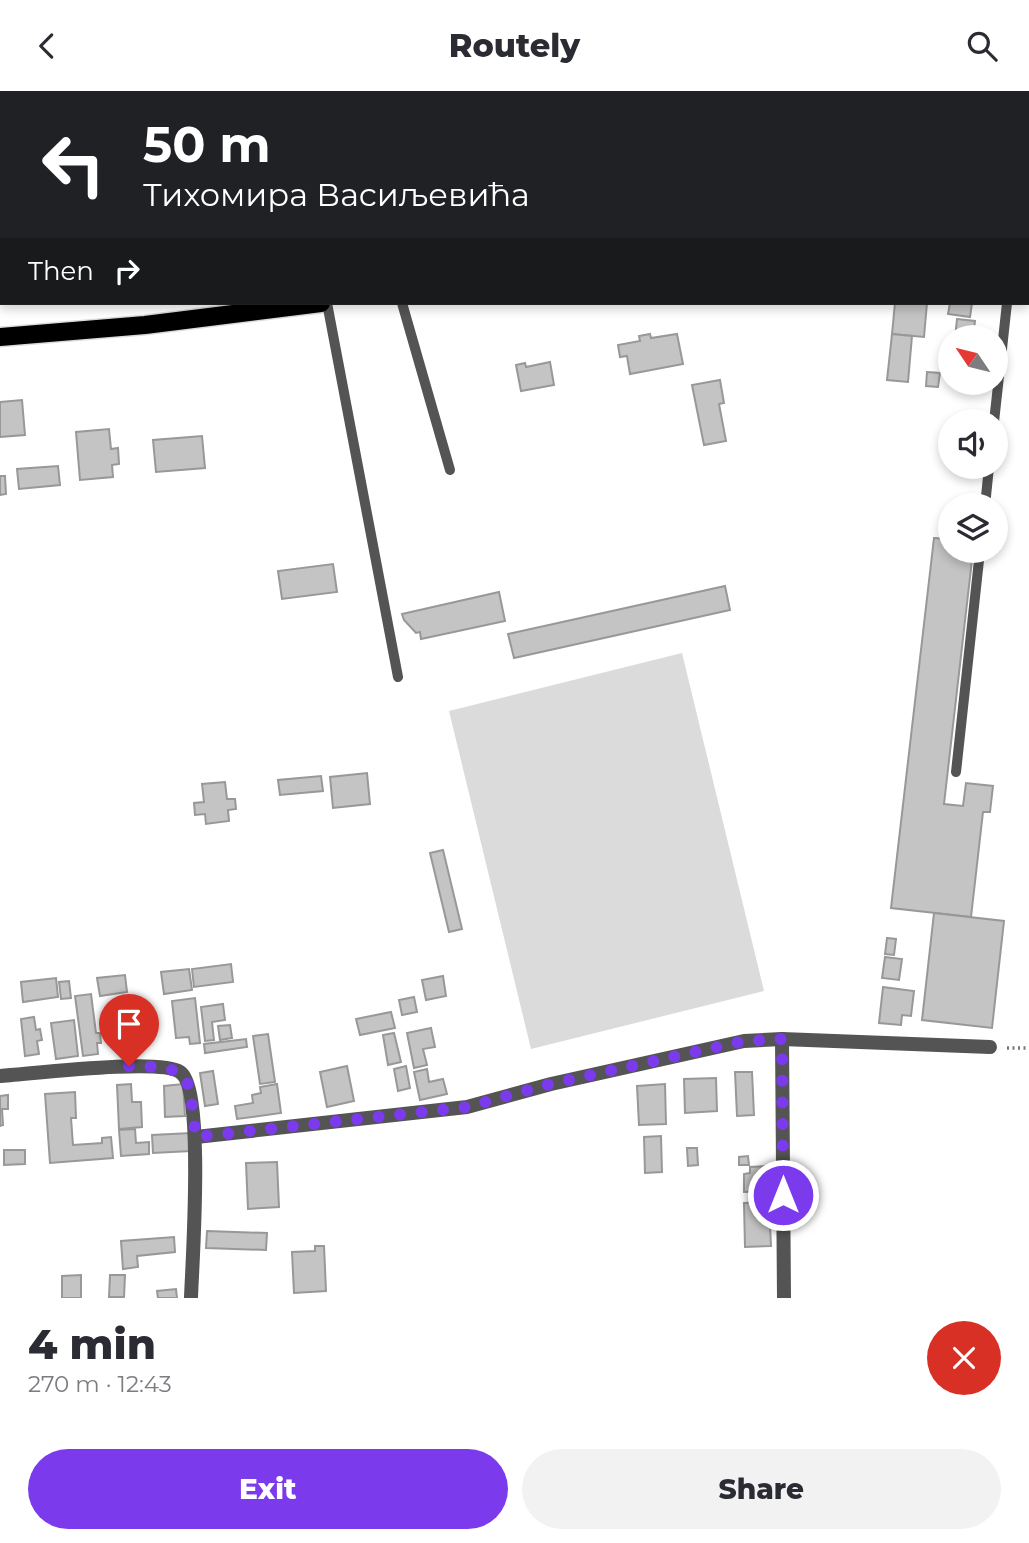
<!DOCTYPE html>
<html lang="en">
<head>
<meta charset="utf-8">
<style>
  body { margin:0; font-family:Montserrat,sans-serif; background:#f2f2f3; color:#2b2b33; height:100vh; display:flex; flex-direction:column; font-size:26px; white-space:nowrap }
  * { box-sizing:border-box; margin:0 }
  p { font-size:23px; color:#7c7c81 }
  .icon { flex:none; width:38px; height:38px; fill:none; stroke:currentColor; stroke-width:2; stroke-linecap:round; stroke-linejoin:round }
  .map { position:relative; height:1207px; overflow:hidden }
  .panel { display:flex; flex-direction:column; background:#fff; flex:1 }
  .panel>* { flex:none }
  .top-card { position:absolute; left:0px; top:0px; width:1029px; height:214px; box-shadow:0 4px 10px #0003; background:#202124; color:#fff; overflow:hidden }
  .needle { width:46px; rotate:305deg }
  .controls { position:absolute; left:938px; top:234px; display:grid; gap:14px }
  .controls a { display:grid; place-items:center; width:70px; height:70px; border-radius:50%; background:#fff; box-shadow:0 4px 10px #0003; font-size:35px }
  .pin { position:absolute; display:grid; place-items:center; width:60px; height:60px; color:#fff; margin:-72px -30px; border-radius:50% 50% 50% 0; rotate:-45deg; box-shadow:0 0 7px #0007 }
  .pin .icon { rotate:45deg }
  .me { position:absolute; width:77px; margin:-38px; rotate:0deg; stroke-linejoin:round; filter:drop-shadow(0 0 5px #0008) }
  .turn { display:flex; align-items:center; gap:24px; height:147px; padding:0 28px; font-size:32px }
  .turn .icon { width:91px; height:91px; stroke-width:2.5 }
  .turn b { display:block; font-size:49px; line-height:60px }
  .then { display:flex; align-items:center; height:66px; padding:0 28px; background:#0003; gap:14px; font-size:26px }
  .round { display:grid; place-items:center; flex:none; width:74px; height:74px; border-radius:37px; background:#f2f2f3 }
  .headline { display:flex; align-items:center; justify-content:space-between; height:119px; padding:0 28px }
  h1 { font-size:42px; font-weight:800; line-height:52px }
  .cta { display:flex; gap:14px; margin-top:auto; padding:14px 28px }
  .cta a { flex:1; height:80px; border-radius:42px; background:#7c3aed; color:#fff; font-size:28px; font-weight:800; line-height:80px; text-align:center }
  .cta a+a { background:#f2f2f3; color:#2b2b33 }
  header { display:flex; justify-content:space-between; align-items:center; height:91px; padding:0 28px; background:#fff; font-size:32px; font-weight:800 }
  .map>svg:first-child { display:block }
  .green { fill:#dbdbdb }
  .lines { fill:none; stroke-linecap:round; stroke-linejoin:round }
  .stream { stroke:#a2a2a2; stroke-width:6 }
  .building { fill:#c4c4c4; stroke:#989898; stroke-width:2 }
  .primary-casing { stroke:#dbdbdb; stroke-width:21 }
  .path { stroke:#767676; stroke-width:3.5; stroke-dasharray:2 3.5; stroke-linecap:butt }
  .lane { stroke:#545454; stroke-width:10 }
  .street { stroke:#545454; stroke-width:14 }
  .primary { stroke:#000; stroke-width:18 }
  .route { stroke:#7c3aed; stroke-width:12; stroke-dasharray:0 21.6 }
</style>
</head>
<body>
<header><svg class="icon" aria-label="back" viewBox="0 0 24 24"><path d="M15 5l-7 7 7 7"/></svg>Routely<svg class="icon" aria-label="search" viewBox="0 0 24 24"><circle cx="10" cy="10" r="6"/><path d="M15 15l6 6"/></svg></header>
<div class="map">
<svg width="1029" height="1207" viewBox="0 0 1029 1207">
  <rect width="100%" height="100%" fill="#fff"/>
  <path class="green" d="M682,562l82,338 -233,58 -82,-338z"/>
  <g class="lines">
    <path class="stream" d="M799,2l3,-2"/>
  </g>
  <g class="building">
    <path d="M895,212h32l-3,34 -32,-3z"/>
    <path d="M950,212h22l-2,14 -22,-3z"/>
    <path d="M957,228l18,2 -2,17h-18z"/>
    <path d="M650,243l1,4 26,-4 6,30 -53,10 -3,-18 -7,1 -2,-12 22,-4 -1,-5z"/>
    <path d="M892,243l20,2 -4,46 -21,-2z"/>
    <path d="M550,271l4,23 -33,6 -5,-26 9,-2 1,4z"/>
    <path d="M927,281l13,1 -2,14 -12,-1z"/>
    <path d="M720,289l4,23 -5,1 7,37 -22,4 -12,-60z"/>
    <path d="M22,309l3,35 -25,2v-35z"/>
    <path d="M109,338l2,20 7,-1 1,16 -7,1 1,12 -33,3 -4,-48z"/>
    <path d="M202,345l3,32 -49,4 -3,-32z"/>
    <path d="M58,375l2,19 -41,4 -2,-20z"/>
    <path d="M0,385h5l1,18 -6,1z"/>
    <path d="M934,447l15,1 -1,10 2,2h23l-29,253 19,2 3,-23 27,3 -3,26h-7l-12,105 -80,-9z"/>
    <path d="M333,473l4,28 -55,7 -4,-28z"/>
    <path d="M725,495l5,24 -216,48 -6,-24z"/>
    <path d="M499,501l6,29 -84,18 -1,-7 -4,1 -12,-13 -2,-6z"/>
    <path d="M367,682l3,31 -37,4 -3,-31z"/>
    <path d="M321,685l2,15 -43,4 -2,-15z"/>
    <path d="M225,691l2,17h8l1,10 -8,1 1,11 -23,3 -1,-10 -10,1 -1,-12 10,-1 -2,-18z"/>
    <path d="M443,759l19,79 -13,3 -19,-79z"/>
    <path d="M934,822l70,8 -12,107 -70,-8z"/>
    <path d="M887,847l9,1 -2,16 -9,-1z"/>
    <path d="M885,866l17,2 -3,21 -17,-2z"/>
    <path d="M231,873l2,18 -39,5 -2,-18z"/>
    <path d="M189,878l3,21 -28,4 -3,-22z"/>
    <path d="M125,884l2,17 -27,4 -3,-18z"/>
    <path d="M443,885l3,20 -20,4 -4,-20z"/>
    <path d="M56,887l2,19 -35,5 -2,-20z"/>
    <path d="M69,890l2,17 -10,1 -2,-17z"/>
    <path d="M883,896l31,4 -3,25 -9,-1 -1,10 -22,-2z"/>
    <path d="M91,903l5,39h4l1,10h-4l1,11 -15,2 -8,-60z"/>
    <path d="M414,906l3,15 -15,3 -3,-15z"/>
    <path d="M195,907l5,45 -10,1 -1,-7 -13,1 -4,-37z"/>
    <path d="M223,913l2,16 -13,2 2,18 -9,1 -4,-34z"/>
    <path d="M391,921l4,16 -35,7 -4,-16z"/>
    <path d="M151,924l2,20 -20,3 -3,-20z"/>
    <path d="M34,926l2,13 4,-1 2,11 -5,1 2,13 -14,2 -4,-37z"/>
    <path d="M74,929l4,36 -22,3 -5,-36z"/>
    <path d="M230,934l2,13 -12,2 -2,-14z"/>
    <path d="M431,937l4,19 -12,2 4,16 -13,3 -7,-35z"/>
    <path d="M394,942l7,29 -13,3 -5,-30z"/>
    <path d="M268,943l7,48 -15,2 -7,-48z"/>
    <path d="M246,948l1,8 -42,6 -1,-9z"/>
    <path d="M347,975l7,35 -27,6 -7,-35z"/>
    <path d="M406,975l4,22 -12,3 -4,-22z"/>
    <path d="M427,978l2,13 14,-3 4,15 -27,6 -6,-28z"/>
    <path d="M213,980l5,33 -13,2 -5,-33z"/>
    <path d="M735,981h17l2,43 -17,1z"/>
    <path d="M716,987l1,33 -32,2 -1,-34z"/>
    <path d="M131,993l1,18h9l1,25 -23,2 -2,-44z"/>
    <path d="M183,993l2,32 -20,1 -1,-31z"/>
    <path d="M277,993l4,29 -44,6 -2,-13 18,-3 -1,-8 9,-2 -1,-6z"/>
    <path d="M665,993l1,40 -27,1 -2,-39z"/>
    <path d="M75,1001l1,26h-5l2,27 29,-2v-5l9,-1 2,21 -63,5 -5,-69z"/>
    <path d="M8,1004v14h-6l1,16 -3,1v-30z"/>
    <path d="M135,1038l1,14 13,-1v12l-28,2 -2,-26z"/>
    <path d="M191,1042v18l-38,2 -1,-18z"/>
    <path d="M661,1045l1,36 -17,1 -1,-36z"/>
    <path d="M687,1057h10l1,17 -10,1z"/>
    <path d="M4,1059h21v14l-21,1z"/>
    <path d="M748,1065l1,9h-10v-8z"/>
    <path d="M277,1071l2,45 -31,2 -2,-46z"/>
    <path d="M767,1075l1,25 -24,1v-18l6,-1v-6z"/>
    <path d="M769,1111l2,44 -26,1 -1,-44z"/>
    <path d="M207,1140l60,2 -1,17 -60,-2z"/>
    <path d="M174,1146l1,15 -38,4 1,11 -15,2 -2,-28z"/>
    <path d="M315,1155h9l2,45 -32,2 -2,-41 23,-1z"/>
    <path d="M81,1184v23h-19v-22z"/>
    <path d="M110,1184h15l-1,22h-15z"/>
    <path d="M176,1198l1,9h-19l-1,-7z"/>
  </g>
  <g class="lines">
    <g class="primary-casing">
      <g id="primary">
        <path d="M938,2l3,-2"/>
        <path d="M0,246l145,-12 176,-22"/>
      </g>
    </g>
    <path class="path" d="M1007,957h22"/>
    <g class="lane">
      <path d="M1027,32l2,-16"/>
      <path d="M327,212l71,374"/>
      <path d="M402,212l48,167"/>
      <path d="M994,331l13,-119"/>
      <path d="M985,415l4,-39"/>
      <path d="M956,681l24,-221"/>
    </g>
    <g class="street">
      <path d="M228,2v-2"/>
      <path d="M782,948l2,259"/>
      <path d="M0,985c31,-2 160,-18 180,-4 25,16 12,192 11,226"/>
      <path d="M196,1046l271,-30 84,-23 193,-43 38,-2 208,8"/>
    </g>
    <use href="#primary" class="primary"/>
  </g>
  <g class="lines">
    <path class="route" d="M129,975c68,1 58,9 67,71l271,-30 84,-23 193,-43 38,-2 1,156"/>
  </g>
</svg>
<div class="controls">
<a><svg class="needle" viewBox="-14 -14 28 28"><path d="M0-13l5 13h-10z" fill="#e53935"/><path d="M0 13l5-13h-10z" fill="#7c7c81"/></svg></a>
<a><svg class="icon" aria-label="sound" viewBox="0 0 24 24"><path d="M4 9h4l5-4v14l-5-4H4zM17 9q2 3 0 6"/></svg></a>
<a><svg class="icon" aria-label="layers" viewBox="0 0 24 24"><path d="M12 4l9 5-9 5-9-5zM3 14l9 5 9-5"/></svg></a>
</div>
<div class="pin" style="left:129px;top:975px;background:#d93025"><svg class="icon" aria-label="arrive" viewBox="0 0 24 24"><path d="M6 21V4h12l-3 4 3 4H6"/></svg></div>
<svg class="me" style="left:783px;top:1104px" viewBox="-20 -20 40 40"><circle r="17" fill="#7c3aed" stroke="#fff" stroke-width="3"/><path d="M0-11L8 9 0 5-8 9z" fill="#fff"/></svg>
<div class="top-card">
<div class="turn"><svg class="icon" aria-label="left" viewBox="0 0 24 24"><path d="M17 20v-9H6M10 6l-5 5 5 5"/></svg><div><b>50 m</b>Тихомира Васиљевића</div></div>
<div class="then">Then<svg class="icon" aria-label="right" viewBox="0 0 24 24"><path d="M7 20v-9h11M14 6l5 5-5 5"/></svg></div>
</div>
</div>
<section class="panel">
<div class="headline"><div><h1>4 min</h1><p>270 m · 12:43</p></div><a class="round" style="background:#d93025;color:#fff"><svg class="icon" aria-label="close" viewBox="0 0 24 24"><path d="M6 6l12 12M18 6L6 18"/></svg></a></div>
<div class="cta"><a>Exit</a><a>Share</a></div>
</section>
</body>
</html>
